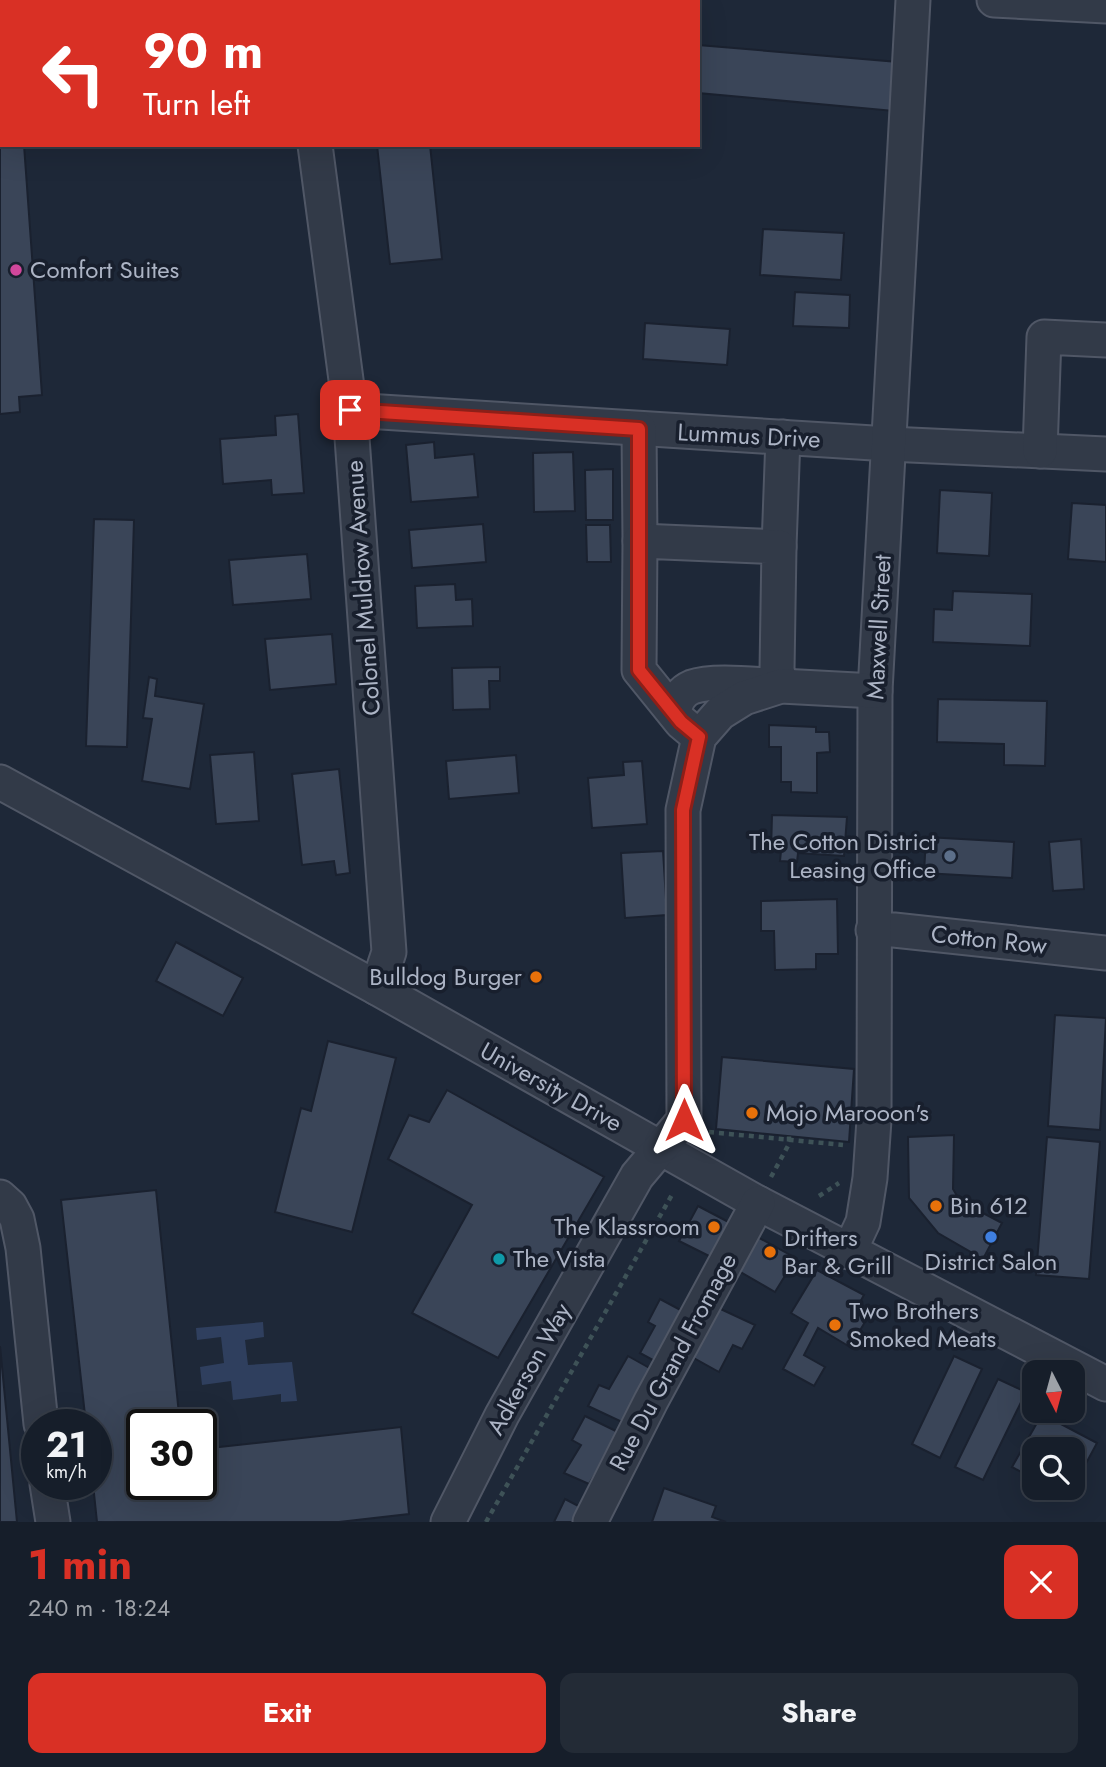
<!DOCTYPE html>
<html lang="en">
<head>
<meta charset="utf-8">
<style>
  body { margin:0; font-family:Jost,sans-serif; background:#232b36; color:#f1f3f6; height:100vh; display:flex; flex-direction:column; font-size:26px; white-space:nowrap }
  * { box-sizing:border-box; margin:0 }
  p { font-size:23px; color:#9ea2a8 }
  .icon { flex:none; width:38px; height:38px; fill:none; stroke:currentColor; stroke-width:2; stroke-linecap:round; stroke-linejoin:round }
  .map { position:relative; height:1522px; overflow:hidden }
  .panel { display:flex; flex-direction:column; background:#161e2a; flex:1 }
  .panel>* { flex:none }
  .guide { position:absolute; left:0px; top:0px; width:700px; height:147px; box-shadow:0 7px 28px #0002,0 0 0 2px #353c47; background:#d93025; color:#fff; overflow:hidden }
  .needle { width:46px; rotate:174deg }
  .fabs { position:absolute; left:1022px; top:1360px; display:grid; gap:14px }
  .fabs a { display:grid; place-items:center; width:63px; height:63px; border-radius:14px; background:#161e2a; box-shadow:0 7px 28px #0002,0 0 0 2px #353c47; font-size:35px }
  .speed { position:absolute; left:21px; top:1409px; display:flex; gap:14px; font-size:35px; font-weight:700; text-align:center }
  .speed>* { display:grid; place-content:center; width:91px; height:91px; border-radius:50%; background:#161e2a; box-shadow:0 7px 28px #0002,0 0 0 2px #353c47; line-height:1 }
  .speed small { font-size:18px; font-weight:400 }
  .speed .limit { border:4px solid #111; border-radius:10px; background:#fff; color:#111 }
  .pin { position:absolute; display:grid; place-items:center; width:60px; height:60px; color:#fff; margin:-30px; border-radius:14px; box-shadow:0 4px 10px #0006 }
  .me { position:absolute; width:77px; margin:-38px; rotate:0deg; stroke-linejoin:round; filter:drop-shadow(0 0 5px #0008) }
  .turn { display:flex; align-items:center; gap:24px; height:147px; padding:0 28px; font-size:32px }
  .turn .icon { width:91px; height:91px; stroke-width:2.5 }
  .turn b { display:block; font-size:49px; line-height:60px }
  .round { display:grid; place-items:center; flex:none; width:74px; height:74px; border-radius:14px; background:#232b36 }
  .overview { display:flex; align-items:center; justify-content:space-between; height:119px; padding:0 28px }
  h1 { font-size:42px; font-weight:700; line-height:52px; color:#d93025 }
  .button { display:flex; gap:14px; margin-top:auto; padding:14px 28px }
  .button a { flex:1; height:80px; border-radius:14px; background:#d93025; color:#fff; font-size:28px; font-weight:700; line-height:80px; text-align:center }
  .button a+a { background:#232b36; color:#f1f3f6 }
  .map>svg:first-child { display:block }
  .water { fill:#2f3f5e }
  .building { fill:#3a4558; stroke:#1a212f; stroke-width:2 }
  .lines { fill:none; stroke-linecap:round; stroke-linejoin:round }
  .minor-casing { stroke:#505766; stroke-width:37 }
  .path { stroke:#3e5257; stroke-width:4.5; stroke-dasharray:5 5; stroke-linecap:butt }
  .minor { stroke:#323a48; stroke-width:33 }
  .route-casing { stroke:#8d1f18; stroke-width:18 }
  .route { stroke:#d93025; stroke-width:12 }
  .hotel-dot { fill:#d1479c; stroke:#181f2d; stroke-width:2.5 }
  .service-dot { fill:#5c6f8a; stroke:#181f2d; stroke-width:2.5 }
  .food-dot { fill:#e8710a; stroke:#181f2d; stroke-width:2.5 }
  .shop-dot { fill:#3f7fe0; stroke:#181f2d; stroke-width:2.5 }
  .culture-dot { fill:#0f9aa8; stroke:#181f2d; stroke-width:2.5 }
  .labels { text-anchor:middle; stroke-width:7; stroke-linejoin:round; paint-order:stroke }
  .poi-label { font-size:24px; fill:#acb4c5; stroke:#181f2d; text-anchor:start }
  .street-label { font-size:24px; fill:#acb4c5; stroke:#181f2d }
</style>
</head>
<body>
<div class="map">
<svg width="1106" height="1522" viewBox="0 0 1106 1522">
  <rect width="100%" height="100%" fill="#1e2838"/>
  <path class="water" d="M263,1322l1,15 -19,3 3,25 44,-3 5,39 -16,1v-8l-48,6 -2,-19 -29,4 -2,-18 24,-4 -3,-26 -24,3 -1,-12z"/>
  <g class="building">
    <path d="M106,0h122l23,2h-145z"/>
    <path d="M698,45l200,17 -4,49 -196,-18z"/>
    <path d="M0,121h2v24h22l18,250 -23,2 1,15 -20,2z"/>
    <path d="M377,145h53l12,114 -52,5z"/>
    <path d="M763,229l81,4 -3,47 -81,-5z"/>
    <path d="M795,292l55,3 -1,33 -56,-2z"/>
    <path d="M645,323l85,6 -3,36 -84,-6z"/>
    <path d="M298,414l6,79 -32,2 -1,-15 -48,4 -3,-45 56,-4 -1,-19z"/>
    <path d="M434,442l1,16 39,-4 4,43 -67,5 -5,-57z"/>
    <path d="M573,452l2,59 -41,1 -1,-59z"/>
    <path d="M613,469v51h-27l-1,-50z"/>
    <path d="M940,490l52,3 -3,63 -52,-3z"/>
    <path d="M1072,503l34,2v57l-38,-3z"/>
    <path d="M94,519l40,1 -7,227 -41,-1z"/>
    <path d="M483,524l3,38 -74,6 -3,-38z"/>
    <path d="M586,525h24l1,37h-24z"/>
    <path d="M307,554l4,45 -78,6 -4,-45z"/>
    <path d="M455,584l1,16 16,-1 1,27 -56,2 -2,-42z"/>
    <path d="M953,591l79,3 -2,52 -97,-4 1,-33 18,1z"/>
    <path d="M332,634l4,50 -66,6 -5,-51z"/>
    <path d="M500,667v14h-11l1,28 -37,1 -1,-42z"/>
    <path d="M149,677l8,2 -2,17 49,8 -14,85 -48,-8 10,-62 -9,-1z"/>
    <path d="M938,699l109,2 -2,65 -41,-1v-21l-67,-2z"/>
    <path d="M769,725l47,2v5h13l1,20 -13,1v40l-26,-1v-10h-10v-35h-12z"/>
    <path d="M254,752l5,69 -43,3 -6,-69z"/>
    <path d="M516,755l3,38 -70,6 -3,-38z"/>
    <path d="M642,761l5,63 -55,4 -4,-50 36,-3 -1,-13z"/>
    <path d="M339,769l11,104 -14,2 -2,-14 -32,4 -10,-91z"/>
    <path d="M772,815l75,2 -3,39 -46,-3 -1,9 -17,-1 1,-10h-10z"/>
    <path d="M926,837l88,5 -2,36 -88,-5z"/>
    <path d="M1081,839l3,50 -31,2 -4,-49z"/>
    <path d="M663,851l4,64 -42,3 -4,-65z"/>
    <path d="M837,899l1,55h-22v15l-41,1 -1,-39h-13v-30z"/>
    <path d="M176,942l67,36 -20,38 -67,-35z"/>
    <path d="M1055,1015l51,3 -6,112 -52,-4z"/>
    <path d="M328,1041l68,17 -44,174 -77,-20 26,-104 10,3z"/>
    <path d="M722,1057l132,12 -5,73 -133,-13z"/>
    <path d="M447,1090l157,87 -106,181 -86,-45 60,-108 -84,-46 21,-44 20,7z"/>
    <path d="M954,1135l-1,54 7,12 42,22 -19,36 -45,-26 -29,-35 -1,-61z"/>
    <path d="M1047,1137l53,5 -11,137 -53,-4z"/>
    <path d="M156,1190l24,234h-38v60h59v-35l200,-22 8,87 -70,8h-242l-4,-38h3v-60h-10l-25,-224z"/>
    <path d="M698,1206l40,21 -19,34 -40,-20z"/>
    <path d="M752,1234l44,24 -21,34 -45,-26z"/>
    <path d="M817,1270l47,25 -9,16 13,6 -18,30 -32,-19 -14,27 21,12 -11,19 -31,-17 25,-46 -17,-10z"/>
    <path d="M660,1299l28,15 -28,50 -20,-11 15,-27 -7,-4z"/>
    <path d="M712,1305l43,20 -13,24 -9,-4 -14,27 -27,-15z"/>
    <path d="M0,1346l17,176h-17z"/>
    <path d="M628,1356l25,14 -31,52 -34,-16 11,-21 10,4z"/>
    <path d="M954,1356l28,13 -42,89 -28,-14z"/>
    <path d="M998,1379l28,13 -43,88 -28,-13z"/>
    <path d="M1042,1414l55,29 -29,54 -18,-9h23v-39h-39v30l-22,-12z"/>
    <path d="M585,1416l35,17 -31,51 -25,-11 17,-28 -9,-5z"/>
    <path d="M664,1488l52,18 -4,11 14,5h-74z"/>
    <path d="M565,1499l44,23h-55z"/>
  </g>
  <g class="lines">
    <g class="minor-casing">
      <g id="minor">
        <path d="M297,0l1,2"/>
        <path d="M994,0l112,6"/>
        <path d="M315,145l35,265 39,542 -12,36"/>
        <path d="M350,410l539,34 217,10"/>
        <path d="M639,429l1,112"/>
        <path d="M1040,451l4,-114 62,3"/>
        <path d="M779,547l4,-110"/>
        <path d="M674,713c2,-12 6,-21 18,-26 22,-8 65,-2 89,-1l-4,-16 2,-123 -139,-6 -1,129 42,52 18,15"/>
        <path d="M0,782l377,206 381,215 348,181"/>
        <path d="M873,930h21l212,23"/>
        <path d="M0,1197l10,9 7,13 6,29 18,176"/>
        <path d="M849,1252l14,-30 7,-44 4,-58 1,-429 38,-691"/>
        <path d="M47,1484l6,38"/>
        <path d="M448,1522l54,-107 135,-239 47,-56 -1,-310 16,-73 21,-24 24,-15 37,-12 94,5"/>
        <path d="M590,1522l61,-121 107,-198"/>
      </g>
    </g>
    <g class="path">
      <path d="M709,1132l134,13"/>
      <path d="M771,1177l18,-33v-8"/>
      <path d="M819,1196l20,-13"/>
      <path d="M486,1522l187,-329"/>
    </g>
    <use href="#minor" class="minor"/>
  </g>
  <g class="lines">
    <g class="route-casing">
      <path id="route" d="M350,410l289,19v241l42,52 18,15 -16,73 1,310"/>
    </g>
    <use href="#route" class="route"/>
  </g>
  <circle class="hotel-dot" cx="16" cy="270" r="7"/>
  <circle class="service-dot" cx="950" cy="856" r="7"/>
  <g class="food-dot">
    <circle cx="536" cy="977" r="7"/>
    <circle cx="752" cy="1113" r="7"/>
    <circle cx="936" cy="1206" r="7"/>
    <circle cx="714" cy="1227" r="7"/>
    <circle cx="770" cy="1252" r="7"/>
    <circle cx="835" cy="1325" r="7"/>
  </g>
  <circle class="shop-dot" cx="991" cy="1237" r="7"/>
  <circle class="culture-dot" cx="499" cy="1259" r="7"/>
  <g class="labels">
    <g class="poi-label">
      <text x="30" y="278">Comfort Suites</text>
      <text x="936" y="850" text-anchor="end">The Cotton District<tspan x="936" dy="28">Leasing Office</tspan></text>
      <text x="522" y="985" text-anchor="end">Bulldog Burger</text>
      <text x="766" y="1121">Mojo Marooon's</text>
      <text x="950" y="1214">Bin 612</text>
      <text x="700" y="1235" text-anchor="end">The Klassroom</text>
      <text x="784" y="1246">Drifters<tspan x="784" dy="28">Bar &amp; Grill</tspan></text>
      <text x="513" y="1267">The Vista</text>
      <text x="991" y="1270" text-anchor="middle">District Salon</text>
      <text x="849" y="1319">Two Brothers<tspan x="849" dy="28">Smoked Meats</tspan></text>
    </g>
    <g class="street-label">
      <text transform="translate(749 436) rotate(3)" y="8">Lummus Drive</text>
      <text transform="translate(363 588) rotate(-94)" y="8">Colonel Muldrow Avenue</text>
      <text transform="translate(879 627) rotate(-87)" y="8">Maxwell Street</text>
      <text transform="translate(989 940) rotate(6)" y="8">Cotton Row</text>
      <text transform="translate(551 1087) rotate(29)" y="8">University Drive</text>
      <text transform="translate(673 1362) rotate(-62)" y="8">Rue Du Grand Fromage</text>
      <text transform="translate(529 1369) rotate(-61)" y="8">Adkerson Way</text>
    </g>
  </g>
</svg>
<div class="fabs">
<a><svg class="needle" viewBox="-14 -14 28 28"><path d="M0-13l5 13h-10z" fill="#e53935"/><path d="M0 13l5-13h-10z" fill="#9ea2a8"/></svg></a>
<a><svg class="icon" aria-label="search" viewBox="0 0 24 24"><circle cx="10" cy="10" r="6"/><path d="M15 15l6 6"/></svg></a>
</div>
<div class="speed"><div>21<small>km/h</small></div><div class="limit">30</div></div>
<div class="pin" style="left:350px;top:410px;background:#d93025"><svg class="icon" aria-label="arrive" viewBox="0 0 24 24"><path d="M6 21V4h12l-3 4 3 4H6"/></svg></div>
<svg class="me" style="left:684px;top:1120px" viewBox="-20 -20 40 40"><path d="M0-17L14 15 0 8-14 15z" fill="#d93025" stroke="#fff" stroke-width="4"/></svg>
<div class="guide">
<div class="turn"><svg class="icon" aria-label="left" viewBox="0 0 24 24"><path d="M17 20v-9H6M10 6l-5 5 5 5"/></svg><div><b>90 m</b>Turn left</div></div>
</div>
</div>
<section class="panel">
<div class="overview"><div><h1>1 min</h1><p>240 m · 18:24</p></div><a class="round" style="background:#d93025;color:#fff"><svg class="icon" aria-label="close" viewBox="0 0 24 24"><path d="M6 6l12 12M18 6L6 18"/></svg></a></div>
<div class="button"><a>Exit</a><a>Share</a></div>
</section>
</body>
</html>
